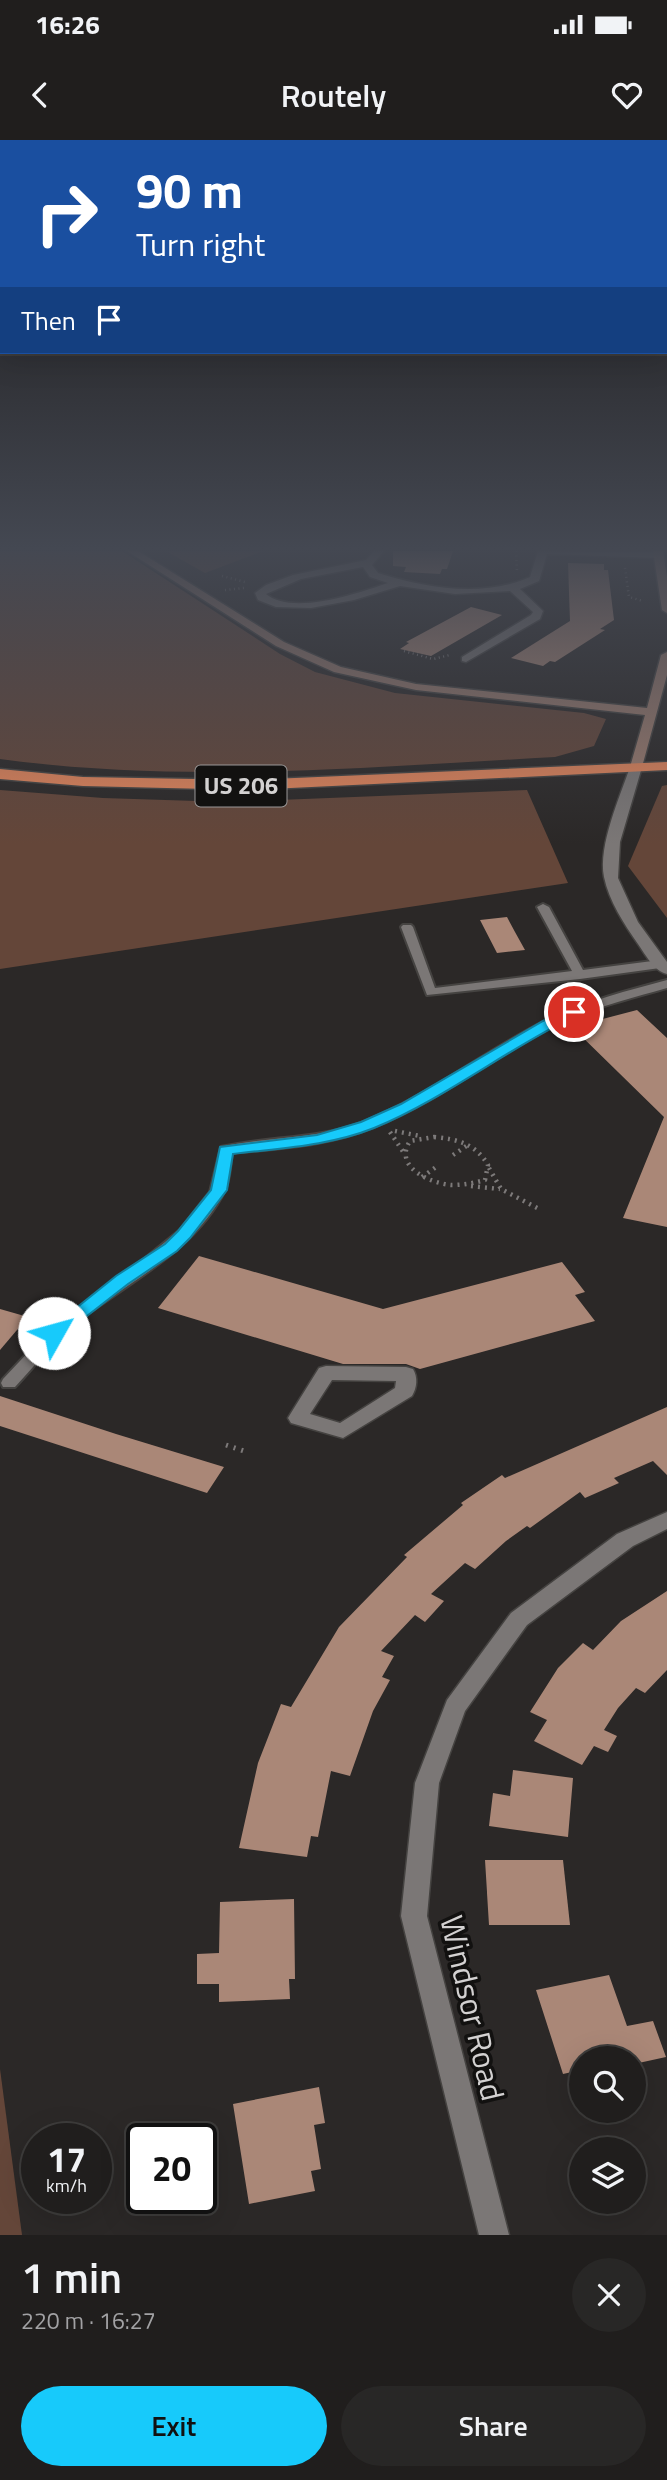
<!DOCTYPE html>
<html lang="en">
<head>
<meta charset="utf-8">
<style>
  body { margin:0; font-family:"Titillium Web",sans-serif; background:#282726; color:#f1f3f6; height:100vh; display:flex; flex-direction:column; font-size:26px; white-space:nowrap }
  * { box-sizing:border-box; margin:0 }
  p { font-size:23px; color:#a2a2a4 }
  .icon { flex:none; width:38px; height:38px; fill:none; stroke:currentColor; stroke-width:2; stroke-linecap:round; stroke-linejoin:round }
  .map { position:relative; height:2095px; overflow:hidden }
  .sheet { display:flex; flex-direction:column; background:#201e1d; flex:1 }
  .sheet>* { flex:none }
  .banner { position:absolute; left:0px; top:0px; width:668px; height:214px; box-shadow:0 7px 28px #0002,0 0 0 2px #3d3c3b; background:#1a4fa0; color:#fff; overflow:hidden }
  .controls { position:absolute; left:569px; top:1906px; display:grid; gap:14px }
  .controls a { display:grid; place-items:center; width:77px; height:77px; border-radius:50%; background:#201e1d; box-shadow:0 7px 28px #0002,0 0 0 2px #3d3c3b; font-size:35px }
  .speed { position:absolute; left:21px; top:1983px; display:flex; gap:14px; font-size:35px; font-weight:700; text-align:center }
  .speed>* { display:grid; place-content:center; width:91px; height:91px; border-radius:50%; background:#201e1d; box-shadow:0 7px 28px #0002,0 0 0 2px #3d3c3b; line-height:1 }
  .speed small { font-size:18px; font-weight:400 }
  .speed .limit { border:4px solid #111; border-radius:10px; background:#fff; color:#111 }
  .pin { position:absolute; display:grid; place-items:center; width:60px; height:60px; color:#fff; margin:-30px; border:4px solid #fff; border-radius:50%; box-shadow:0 2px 7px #0007 }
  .me { position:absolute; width:77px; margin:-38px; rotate:52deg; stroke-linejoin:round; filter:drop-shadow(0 0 5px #0008) }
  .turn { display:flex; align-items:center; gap:24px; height:147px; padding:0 21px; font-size:32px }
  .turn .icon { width:91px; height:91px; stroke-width:2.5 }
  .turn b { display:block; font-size:49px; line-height:60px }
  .then { display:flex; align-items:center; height:66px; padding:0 21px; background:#0003; gap:14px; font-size:26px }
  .round { display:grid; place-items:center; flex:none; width:74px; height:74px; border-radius:37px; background:#282726 }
  .overview { display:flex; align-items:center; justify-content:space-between; height:119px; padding:0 21px }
  h1 { font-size:42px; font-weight:600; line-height:52px }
  .action { display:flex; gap:14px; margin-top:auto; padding:14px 21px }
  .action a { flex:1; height:80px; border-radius:42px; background:#17cafb; color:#111; font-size:28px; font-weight:600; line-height:80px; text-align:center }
  .action a+a { background:#282726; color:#f1f3f6 }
  .status { display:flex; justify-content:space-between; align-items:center; height:49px; padding:0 35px; background:#201e1d; direction:ltr }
  .status svg { height:19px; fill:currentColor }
  header { display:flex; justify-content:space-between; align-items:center; height:91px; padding:0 21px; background:#201e1d; font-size:32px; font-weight:600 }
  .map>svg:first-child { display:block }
  .green { fill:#644639 }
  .building { fill:#aa8777 }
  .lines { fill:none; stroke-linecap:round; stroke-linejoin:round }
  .lane-casing { stroke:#454341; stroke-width:4 }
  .street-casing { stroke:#454341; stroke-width:3 }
  .secondary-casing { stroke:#454341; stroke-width:3 }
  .highway-casing { stroke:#454341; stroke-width:3 }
  .path-far2 { stroke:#7d7a7a; stroke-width:2.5; stroke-dasharray:1 3.5; stroke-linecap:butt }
  .path-far1 { stroke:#7d7a7a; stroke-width:4.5; stroke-dasharray:2 5; stroke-linecap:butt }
  .path { stroke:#7d7a7a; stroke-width:5; stroke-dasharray:2 6; stroke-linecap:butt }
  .lane { fill:#7b7776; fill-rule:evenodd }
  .street { fill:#7b7776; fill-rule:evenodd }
  .secondary { fill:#9a7b6e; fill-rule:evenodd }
  .highway { fill:#e1845a; fill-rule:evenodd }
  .route { fill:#17cafb; stroke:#0f83a3; stroke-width:2 }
  .labels { text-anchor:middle; stroke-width:7; stroke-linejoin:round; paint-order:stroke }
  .shield { fill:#121110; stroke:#999797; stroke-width:2 }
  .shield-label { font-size:24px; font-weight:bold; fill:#d3d1d1 }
  .near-street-label { font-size:32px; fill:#d3d1d1; stroke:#121110 }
</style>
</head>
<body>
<div class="status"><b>16:26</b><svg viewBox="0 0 49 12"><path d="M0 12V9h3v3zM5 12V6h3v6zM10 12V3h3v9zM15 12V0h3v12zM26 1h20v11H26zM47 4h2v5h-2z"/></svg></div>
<header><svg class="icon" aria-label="back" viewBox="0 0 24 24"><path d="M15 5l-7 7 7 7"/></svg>Routely<svg class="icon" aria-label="heart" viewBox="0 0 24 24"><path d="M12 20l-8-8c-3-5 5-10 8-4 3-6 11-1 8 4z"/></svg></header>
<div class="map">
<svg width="667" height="2095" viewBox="0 0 667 2095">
  <rect width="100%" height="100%" fill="#2b2827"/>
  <g class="green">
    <path d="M0,411h122l158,103 35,18 80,21 189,20 22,6 -12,27 -39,11c-185,10 -370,27 -555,2z"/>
    <path d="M166,411h97l-58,22z"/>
    <path d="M667,645v133l-39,-52 34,-80z"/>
    <path d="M0,650l103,8 125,4 299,-12 41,93 -568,86z"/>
    <path d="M0,1929l22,166h-22z"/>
  </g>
  <g class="building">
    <path d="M393,411h60l-6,18h-5l-2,5 -36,-2 2,-5 -13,-1z"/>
    <path d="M568,423l36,1v6h4l6,50 -14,9 5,1 -50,32 -5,-1 -7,5 -32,-8 59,-37z"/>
    <path d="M471,467l31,8 -71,41 -31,-7 9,-6 -3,-1z"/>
    <path d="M507,777l8,15 10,18 -28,3 -17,-33z"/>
    <path d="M637,870l30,28v189l-44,-9 41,-101 -92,-90z"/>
    <path d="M199,1116l184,53 179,-47 23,30 -10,3 20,26 -175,48 -14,-5h-63l-185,-56z"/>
    <path d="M0,1169l28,8 -28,33z"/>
    <path d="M0,1256l116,38 108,33 -17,26 -207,-67z"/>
    <path d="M667,1267v68l-14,-14 -39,17 5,5 -34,15 -5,-6 -50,36 -3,-2 -21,15 -31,28 -10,-6 -34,31 13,7 -19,21 -10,-7 -34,36 13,5 -12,21 8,3 -17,31 -23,65 -19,-5 -13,66 -7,-1 -4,21 -68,-9 19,-85 23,-59 10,3 48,-80 68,-70 -3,-2 59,-50 -2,-2 41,-28 3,3z"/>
    <path d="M667,1451v79l-22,23 -9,-5 -18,20 -14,22 13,6 -9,16 -14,-6 -12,19 -48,-24 13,-21 -17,-8 28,-44 25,-25 10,7 28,-29z"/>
    <path d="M513,1630l60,8 -5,59 -79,-11 4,-33 17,3z"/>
    <path d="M485,1720h78l7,65h-81z"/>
    <path d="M294,1759l1,80h-6l1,20 -71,3v-18h-22v-30l22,-1 1,-51z"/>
    <path d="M609,1835l18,51 26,-5 13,36 -32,7v-6h-53v12l-18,4 -27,-84z"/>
    <path d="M319,1947l6,36 -11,2 7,44 -10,2 4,20 -66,13 -16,-100z"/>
  </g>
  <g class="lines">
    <g class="lane-casing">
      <g id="lane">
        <path d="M543,764l6,3 34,63 77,-10 6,4 -6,4 -80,11 -153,16 -26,-68 2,-2h8l2,2 22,61 137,-17 -35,-64z"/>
        <path d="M667,840v8c-38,11 -76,20 -111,37 -63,31 -117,76 -182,102 -45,19 -94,21 -142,26 -2,12 -2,26 -7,37 -28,58 -94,91 -143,128 -25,20 -45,45 -67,69h-12l-2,-4 2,-4 48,-51 87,-64 42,-34 30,-38 11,-45c47,-11 96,-7 142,-25 65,-25 120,-70 182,-101 38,-19 81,-30 122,-41z"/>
      </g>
    </g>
    <g class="street-casing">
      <g id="street">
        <path d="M374,411h10l-12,14 6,8c48,15 104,25 152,4l8,-26 119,1 5,3 -5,3 -110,-4 -8,27 -19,8 23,22 -3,8 -74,43 -4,-1v-4l69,-42 2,-3 -23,-21 -55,3 -55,-8 -46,14 -43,8 -35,-1 -18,-7 -3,-7 11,-8 27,-10 73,-15zM363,427l7,10 18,6c-29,10 -96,33 -122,11l35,-15z"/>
        <path d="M636,623l6,4 -22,75 -2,36 20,44 29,40v12c-13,-3 -22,-20 -29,-30 -14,-20 -29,-43 -34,-67 -6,-32 16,-80 26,-110z"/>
        <path d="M326,1226l80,1 7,2c5,8 4,19 -1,27l-69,42 -52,-15 -3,-5 3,-5 28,-45zM332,1240l64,1 -1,7 -55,35 -30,-9z"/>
        <path d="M667,1372v17l-34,17 -106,79 -62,86 -26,72 -12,133 82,319h-30l-78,-319 14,-133 32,-83 64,-87 106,-79z"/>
      </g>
    </g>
    <g class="secondary-casing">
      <g id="secondary">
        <path d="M127,411h11l146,91 57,25 75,17 231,24 14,-53 6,-3v23l-25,92 -6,4 -6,-4 15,-52 -229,-25 -82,-18 -58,-26z"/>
        <path d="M653,411h10l4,26v36l-5,-3z"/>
      </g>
    </g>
    <g class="highway-casing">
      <path id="highway" d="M667,622v8l-417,20 -167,-4 -83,-7v-10l83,8 167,3z"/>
    </g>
    <g class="path-far2">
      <path d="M516,411l1,20"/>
      <path d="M625,428l4,29 14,4"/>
      <path d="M222,436l23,6"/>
      <path d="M225,450l19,-2"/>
      <path d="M404,511l29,8 17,-4"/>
    </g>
    <g class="path-far1">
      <path d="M395,991l25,5"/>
      <path d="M390,992l14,21"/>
      <path d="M434,997c23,2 42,7 54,28l-3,15c-11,3 -22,5 -34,5 -21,-2 -58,-18 -41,-44z"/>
      <path d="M453,1015l15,-10"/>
      <path d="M489,1028l12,21 40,21"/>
      <path d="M422,1037l17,-12"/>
      <path d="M471,1046l29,3"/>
    </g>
    <path class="path" d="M226,1305l18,6"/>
    <use href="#lane" class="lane"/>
    <use href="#street" class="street"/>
    <use href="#secondary" class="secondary"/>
    <use href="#highway" class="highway"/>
  </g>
  <linearGradient id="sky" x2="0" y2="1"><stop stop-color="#181615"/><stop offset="0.58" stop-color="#444852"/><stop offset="1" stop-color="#444852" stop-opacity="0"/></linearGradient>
  <rect width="667" height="704" fill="url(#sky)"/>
  <path class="route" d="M574,867l7,5 -2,2c-71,34 -133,84 -205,114 -45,18 -94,20 -141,26l-6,36 -37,48 -13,13 -49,33 -68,53h-12l-3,-4 71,-57 49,-32 13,-13 33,-41 9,-43 97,-12 44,-13 40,-18 142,-83z"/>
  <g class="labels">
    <rect class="shield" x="195.5" y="625.5" width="91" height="41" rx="5"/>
    <g class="shield-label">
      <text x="241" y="654">US 206</text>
    </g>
    <g class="near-street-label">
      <text transform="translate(472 1868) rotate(77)" y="11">Windsor Road</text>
    </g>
  </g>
</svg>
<div class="controls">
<a><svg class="icon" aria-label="search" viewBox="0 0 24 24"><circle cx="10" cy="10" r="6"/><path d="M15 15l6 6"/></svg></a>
<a><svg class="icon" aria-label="layers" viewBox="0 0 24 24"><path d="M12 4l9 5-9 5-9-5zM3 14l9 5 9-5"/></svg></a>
</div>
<div class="speed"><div>17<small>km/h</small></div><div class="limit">20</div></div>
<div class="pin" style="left:574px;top:872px;background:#d93025"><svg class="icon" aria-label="arrive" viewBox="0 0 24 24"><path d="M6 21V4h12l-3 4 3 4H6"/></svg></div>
<svg class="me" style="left:54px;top:1193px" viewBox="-20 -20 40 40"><circle r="19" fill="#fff"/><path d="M0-13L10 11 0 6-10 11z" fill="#17cafb"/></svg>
<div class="banner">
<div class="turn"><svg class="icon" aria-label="right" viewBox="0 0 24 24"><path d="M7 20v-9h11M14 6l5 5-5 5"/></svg><div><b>90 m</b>Turn right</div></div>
<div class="then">Then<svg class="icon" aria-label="arrive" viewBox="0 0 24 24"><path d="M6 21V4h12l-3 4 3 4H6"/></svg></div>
</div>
</div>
<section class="sheet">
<div class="overview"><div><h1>1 min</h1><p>220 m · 16:27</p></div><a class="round"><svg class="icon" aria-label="close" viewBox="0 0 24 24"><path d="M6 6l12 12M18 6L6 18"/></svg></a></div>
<div class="action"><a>Exit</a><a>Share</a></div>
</section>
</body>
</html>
